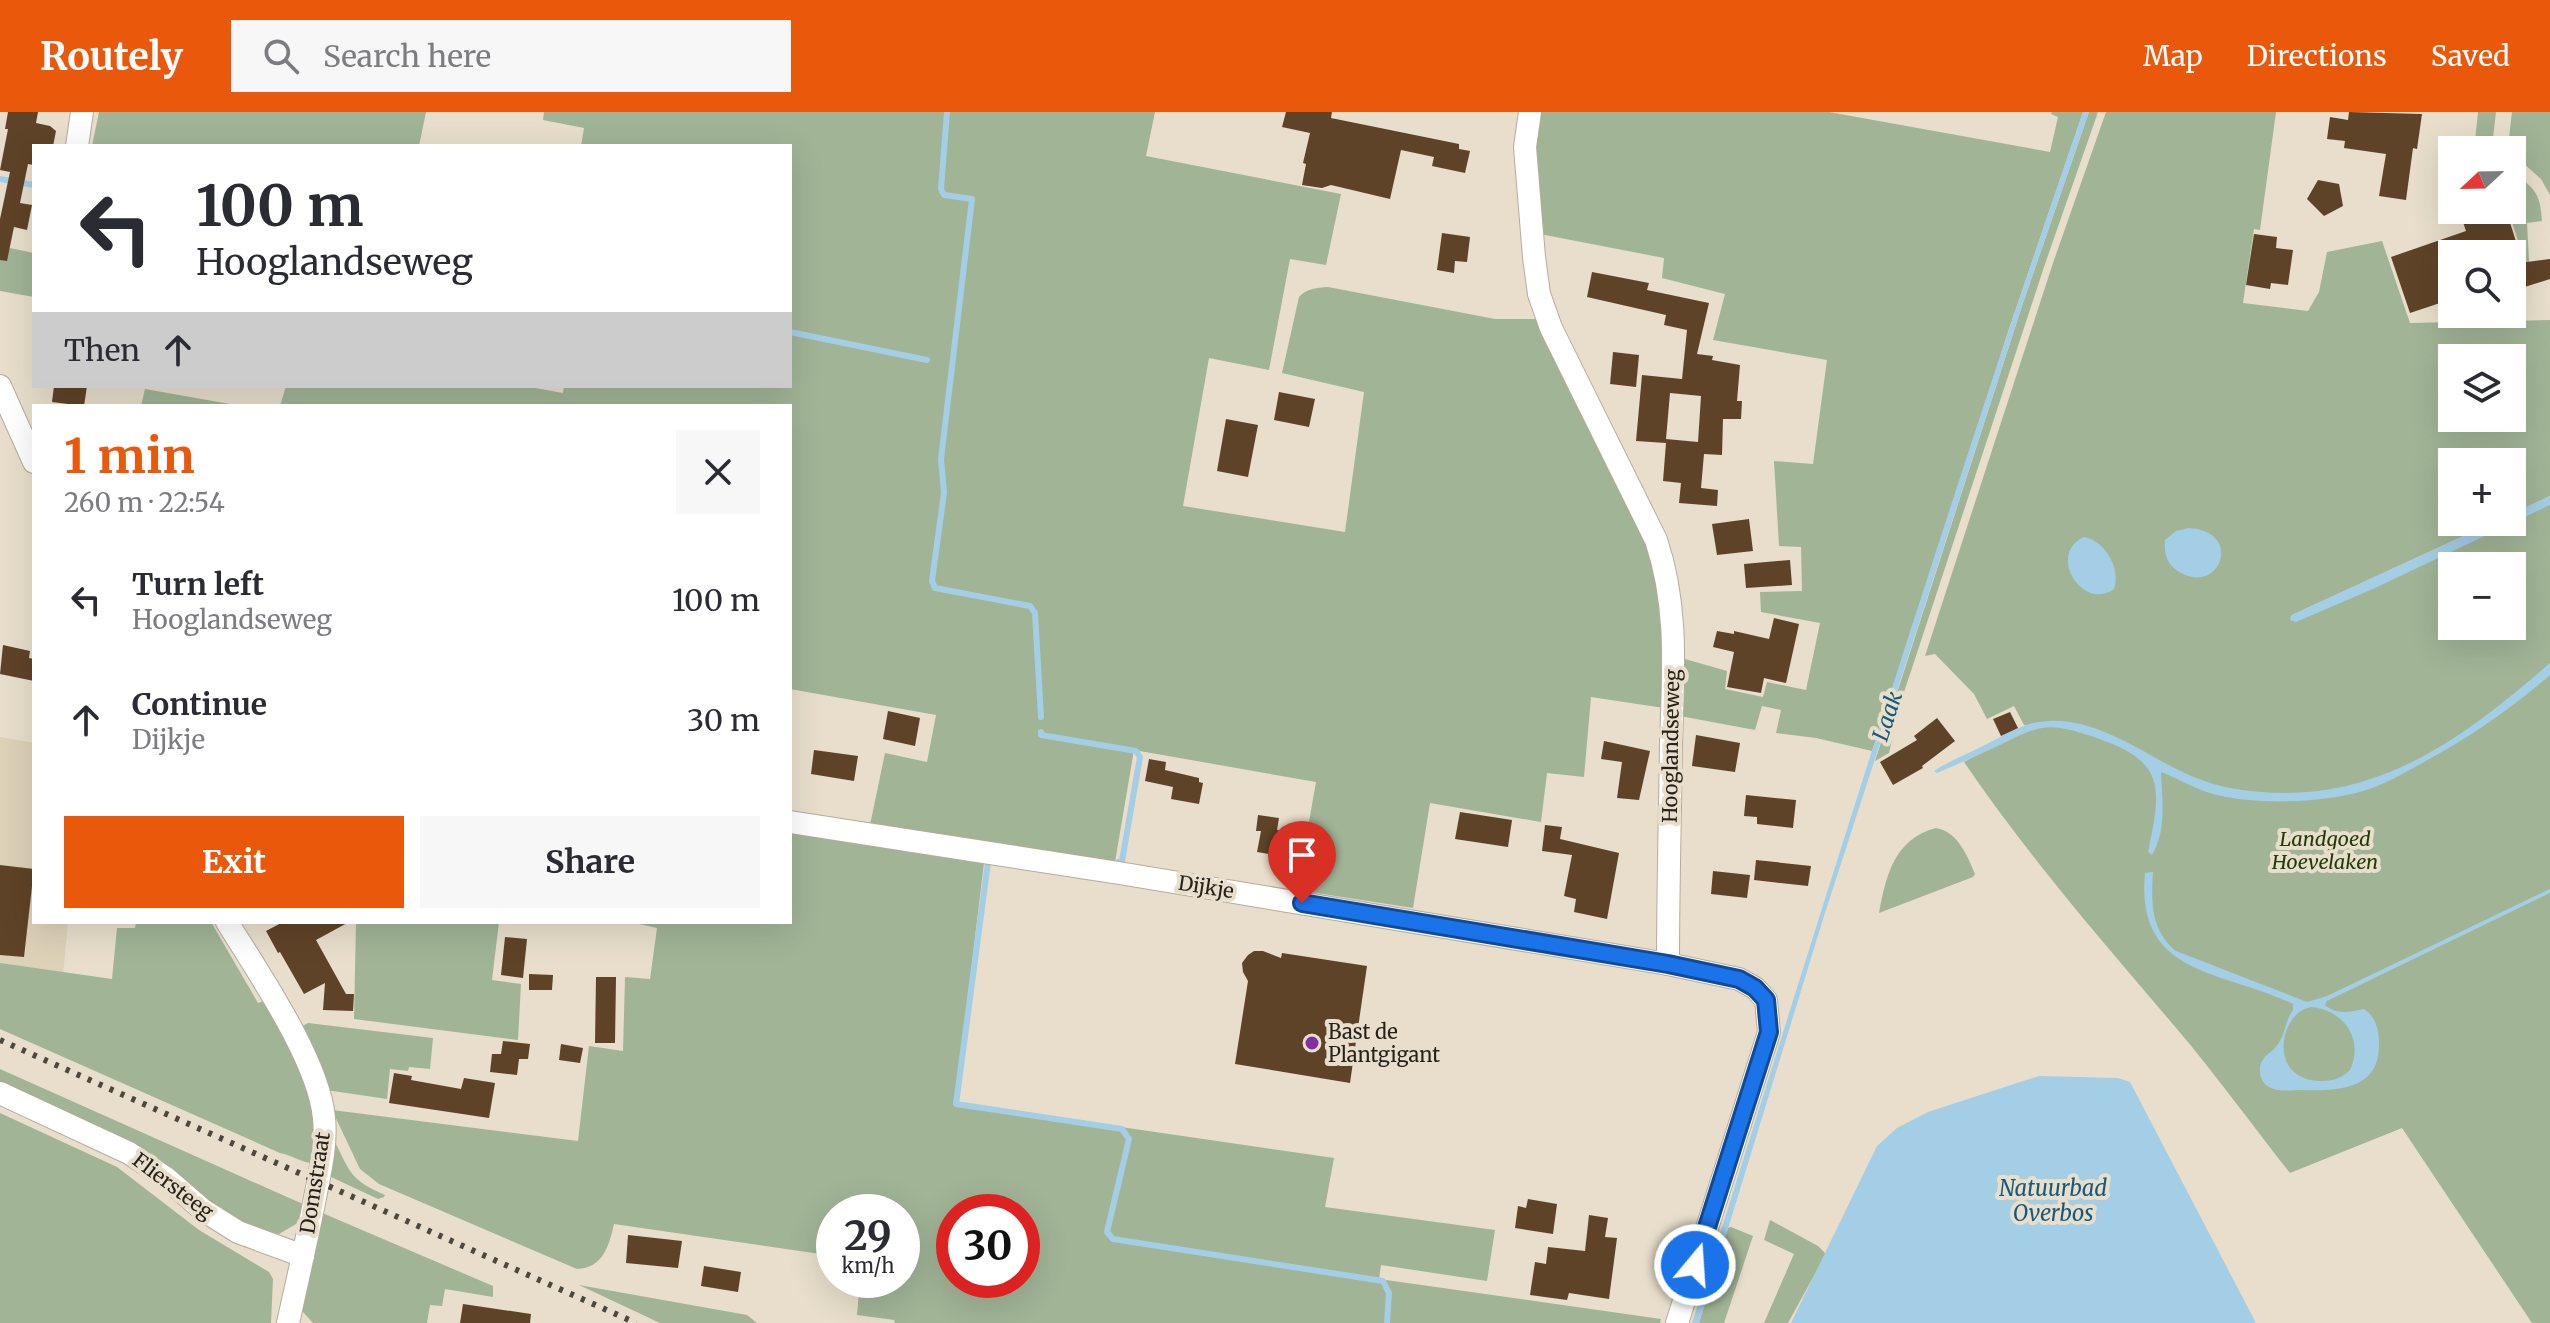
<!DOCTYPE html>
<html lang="en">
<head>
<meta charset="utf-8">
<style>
  body { margin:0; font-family:Merriweather,serif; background:#f7f7f7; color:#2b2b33; height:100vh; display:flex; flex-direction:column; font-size:30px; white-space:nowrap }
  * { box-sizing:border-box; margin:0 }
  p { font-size:26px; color:#7c7c81 }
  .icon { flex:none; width:44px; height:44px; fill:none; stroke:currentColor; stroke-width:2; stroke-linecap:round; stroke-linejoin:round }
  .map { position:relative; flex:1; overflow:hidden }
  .drawer { position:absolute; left:32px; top:292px; width:760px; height:520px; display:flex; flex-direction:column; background:#fff; border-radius:0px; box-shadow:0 8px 32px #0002 }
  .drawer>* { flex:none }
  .guide { position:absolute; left:32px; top:32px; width:760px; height:244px; border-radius:0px; box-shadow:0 8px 32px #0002; background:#fff; color:#2b2b33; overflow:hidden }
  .needle { width:52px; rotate:248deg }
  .buttons { position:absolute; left:2438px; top:24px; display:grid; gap:16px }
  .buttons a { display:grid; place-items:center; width:88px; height:88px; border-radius:0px; background:#fff; box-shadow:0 8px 32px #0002; font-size:40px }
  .speed { position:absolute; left:816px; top:1082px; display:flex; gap:16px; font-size:40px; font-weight:700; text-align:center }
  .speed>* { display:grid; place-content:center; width:104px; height:104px; border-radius:50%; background:#fff; box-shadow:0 8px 32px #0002; line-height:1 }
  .speed small { font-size:20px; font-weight:400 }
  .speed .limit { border:12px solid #d22; background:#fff; color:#111 }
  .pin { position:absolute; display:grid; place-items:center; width:68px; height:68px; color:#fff; margin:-82px -34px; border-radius:50% 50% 50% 0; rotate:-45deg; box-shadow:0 0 8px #0007 }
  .pin .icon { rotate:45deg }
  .me { position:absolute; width:88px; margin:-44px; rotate:18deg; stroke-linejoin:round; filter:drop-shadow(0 0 6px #0008) }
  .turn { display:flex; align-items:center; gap:28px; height:168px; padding:0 32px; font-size:36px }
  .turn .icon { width:104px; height:104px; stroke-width:2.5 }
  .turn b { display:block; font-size:56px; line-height:68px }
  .then { display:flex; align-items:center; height:76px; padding:0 32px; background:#0003; gap:16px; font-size:30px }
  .round { display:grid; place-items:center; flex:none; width:84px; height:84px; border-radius:0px; background:#f7f7f7 }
  .head { display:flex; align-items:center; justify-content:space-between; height:136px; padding:0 32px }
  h1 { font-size:48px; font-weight:700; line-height:60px; color:#ea580c }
  .action { display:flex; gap:16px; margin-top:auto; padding:16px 32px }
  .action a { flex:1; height:92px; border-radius:0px; background:#ea580c; color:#fff; font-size:32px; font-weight:700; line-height:92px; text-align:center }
  .action a+a { background:#f7f7f7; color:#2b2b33 }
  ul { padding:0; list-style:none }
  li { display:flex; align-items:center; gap:24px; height:120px; padding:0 32px }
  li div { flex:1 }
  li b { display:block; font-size:30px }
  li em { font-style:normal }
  header { display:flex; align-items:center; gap:48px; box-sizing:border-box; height:112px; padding:0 40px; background:#ea580c; color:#fff }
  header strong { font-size:38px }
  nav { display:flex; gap:44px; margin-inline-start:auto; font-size:28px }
  .search { width:560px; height:72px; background:#f7f7f7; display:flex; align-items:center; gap:20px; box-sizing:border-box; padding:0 28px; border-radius:0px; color:#7c7c81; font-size:30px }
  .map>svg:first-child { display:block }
  .built { fill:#ddd1b8 }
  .green { fill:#a1b496; fill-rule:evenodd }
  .water { fill:#a4cde6; fill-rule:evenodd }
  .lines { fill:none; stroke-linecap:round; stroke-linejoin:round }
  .stream { stroke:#a4cde6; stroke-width:6 }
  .building { fill:#5f4328; fill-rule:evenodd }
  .minor-casing { stroke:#b5ac9a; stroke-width:24 }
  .minor { stroke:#fff; stroke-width:22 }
  .rail { stroke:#4d483e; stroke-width:6; stroke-dasharray:4 8; stroke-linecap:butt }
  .route-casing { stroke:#114b97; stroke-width:20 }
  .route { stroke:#1a73e8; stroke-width:14 }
  .poi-dot { fill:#8030a1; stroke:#e8decb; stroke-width:3 }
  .labels { text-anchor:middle; stroke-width:8; stroke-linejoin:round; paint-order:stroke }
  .street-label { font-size:20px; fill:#26221b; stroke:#e8decb }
  .park-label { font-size:20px; font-style:italic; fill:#203d06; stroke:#e8decb }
  .poi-label { font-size:20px; fill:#26221b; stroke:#e8decb; text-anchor:start }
  .water-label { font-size:22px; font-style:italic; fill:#155a7c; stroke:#e8decb }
</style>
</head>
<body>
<header>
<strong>Routely</strong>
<div class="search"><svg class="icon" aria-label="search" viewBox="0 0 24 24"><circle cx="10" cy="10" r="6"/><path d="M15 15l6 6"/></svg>Search here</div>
<nav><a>Map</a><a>Directions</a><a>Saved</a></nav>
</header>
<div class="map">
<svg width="2550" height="1211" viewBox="0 0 2550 1211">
  <rect width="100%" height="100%" fill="#e8decb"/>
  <path class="built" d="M0,625l34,6v179h34l-5,53 -63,-11z"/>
  <g class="green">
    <path d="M99,0h327l-7,34h-327z"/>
    <path d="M544,0h611l-9,44 195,38 -15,71 -36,-6 -21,111 -60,-12 -26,148 162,26 19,-140 -82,-19 17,-76c8,-9 18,-9 29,-10l167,32h42l109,221 16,52 2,116 -73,-11 -7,80 -37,-4 -6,49 -111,-19 -17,105 -116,-18 19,-108 -182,-32 -19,112 -245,-37 15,-72 42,9 9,-47 -146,-26v-283h-510l6,-20h238l39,7 1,-7h226v-240h-209l3,-18 -41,-8z"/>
    <path d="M1538,0h291l221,40 8,-35 -7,-3 1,-2h31l-74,217 -137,422 -56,-13 -40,-5 5,-23 -19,-4 -7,24 -75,-14 5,-57 42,12 -2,18 38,8 4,-15 39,8 14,-67 -59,-11 -1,-20 42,-1 -1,-44 -22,-1 -5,-85 39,3 14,-104 -114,-20 12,-46 -63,-16 2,-20 -124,-24 -6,-83z"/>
    <path d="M2089,0h9l-53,152 -129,392 -17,51 -10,46 -14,8 147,-455z"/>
    <path d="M2106,0h170l-16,118 -6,-1 -11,74 65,8 11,-19 8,-40 55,-11 28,82 140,-3v176l-38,18v-52h-60v60h42l-202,93 -2,3 222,-96 38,-22v823h-18l-130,-195 -112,45c-38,-48 -74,-98 -113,-144 -74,-87 -149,-173 -213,-267l67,-37h-7l-10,-19 -27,13 -13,-25 -39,-40 -10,2 128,-393zM2452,246h60v60h-60zM2452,454h60v60h-60z"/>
    <path d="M2478,0h18l-3,26 2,12h-21z"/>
    <path d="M2512,0h38v83l-9,-16 -27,-24 -6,-9z"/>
    <path d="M2512,58c22,20 28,20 30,51l-15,2 3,55 -22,-68h4z"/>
    <path d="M0,134l34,7v44l-34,-6z"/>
    <path d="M145,277l96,17h-100z"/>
    <path d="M1936,716c22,4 31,27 39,46l-2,3 -94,36c7,-37 15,-74 57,-85z"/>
    <path d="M790,721l194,30 -29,240 379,55 -9,49 170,23 -8,51 -106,-16 -2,14 282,40 -1,4h-765l-1,-3 -37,-5 3,-35h42v-68h-68v44l-220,-32c-5,22 -11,44 -37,45l-198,-85 -19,-15 -28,-59 246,31 11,-95 34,5 2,-74 25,2 7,-51 -27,-6h160zM954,1100h68v68h-68z"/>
    <path d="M136,810h75l47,81 8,-3 41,84 8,37 -1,42c-13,0 -22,-8 -34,-10l-280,-124v-66l112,16 5,-51h18z"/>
    <path d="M356,810h143l-7,58 29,4 -3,56 -164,-21z"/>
    <path d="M308,911l125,15 -3,31 -21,-2 -1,4 -18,-2 -3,30 -61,-9 -25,-63z"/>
    <path d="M0,957l305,136 -4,16 -22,13 -38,-10 -241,-139z"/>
    <path d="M0,1001l117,54 82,63 70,42 4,7 -2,44h-271z"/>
    <path d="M333,1030h2c16,32 16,38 50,53l-1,2 -6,2 -49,-23z"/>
    <path d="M320,1100l173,74v11l-48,-8 -3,17 -12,-1 -3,18h-114l-10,-11 -3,-10z"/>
    <path d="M1770,1108l48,26 8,8 -38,69h-24l30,-69 -30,-14z"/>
    <path d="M1731,1115l22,9 -29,87h-25l29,-95z"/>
    <path d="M579,1173l168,30 10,8h-97z"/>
  </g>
  <g class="water">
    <path d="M2083,0h6l-67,194 -198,610 -125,407h-7c127,-405 252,-810 391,-1211z"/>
    <path d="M2550,384v9l-175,83 -79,34 -6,-2 2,-5 202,-93h18v-8z"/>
    <path d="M2189,416c58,4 28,73 -14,41 -9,-7 -11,-18 -10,-29l11,-9z"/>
    <path d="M2084,425c21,4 37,31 30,52 -31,23 -68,-35 -30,-52z"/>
    <path d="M2550,551v12c-39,34 -81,63 -126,87 -20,11 -40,23 -61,29 -41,12 -105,14 -146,4 -22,-5 -37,-16 -56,-23 1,27 6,58 -9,83l-4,-3c14,-67 17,-91 -54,-115 -19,-6 -40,-14 -60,-7 -12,3 -23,10 -34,15 -21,10 -42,19 -63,28l-3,-2c15,-10 33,-17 49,-25 12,-6 25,-14 38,-19 39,-16 80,1 115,20 31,17 58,34 94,41 134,24 224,-42 320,-125z"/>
    <path d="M2153,760c-2,31 -2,58 23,79l131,51 20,-6 223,-107v4l-223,108 -2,4c11,10 26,7 39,4 11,7 15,20 15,33 2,48 -41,49 -77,48 -9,0 -22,2 -31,-2 -8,-3 -12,-12 -11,-20 1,-12 13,-16 18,-24 8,-11 7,-24 15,-34v-6c-70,-34 -158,-27 -148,-131zM2312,895c33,4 52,33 38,63 -8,8 -17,11 -28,11 -57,0 -42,-71 -10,-74z"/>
    <path d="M2039,964l79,2 12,4 126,241h-465l86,-177 20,-18 31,-16z"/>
  </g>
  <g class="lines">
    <g class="stream">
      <path d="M947,0l-6,77 3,6 28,4 -31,260 3,34 -12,88 3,7 95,18 5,7 6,104"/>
      <path d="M0,67l34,6"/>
      <path d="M790,220l137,28"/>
      <path d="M1041,620v3l95,16 4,6 -18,104 -7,2"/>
      <path d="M988,750l-32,242 166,25 7,10 -22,93 6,7 270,42 6,12 -2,30"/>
    </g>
  </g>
  <g class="building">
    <path d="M8,0h30l-2,11 14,3 6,5 -3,15h-19v19l-6,-1 -8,39 12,2 -5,25 -13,-3 -7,34 -7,-1v-41l10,-47 -10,-2 8,-41h-3z"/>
    <path d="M1286,0h46l-1,6 128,26v5l11,2 -5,22 -33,-7 2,-9 -33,-7 -11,49 -59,-14 -9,3 -20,-3 4,-21 -3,-1 7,-30 -28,-6z"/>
    <path d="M2349,0l73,2 -5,35 -4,-1 -7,52 -27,-4 7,-42 -42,-6 1,-7 -18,-2 3,-22 18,3z"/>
    <path d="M2318,68l21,4 4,22 -19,10 -17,-17z"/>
    <path d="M2459,98h47l14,44h-68v45l-42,14 -19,-56 75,-26z"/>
    <path d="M1442,121l28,4 -3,25 -12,-1 -1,12 -17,-3z"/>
    <path d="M2254,122l23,3 -1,11 17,2 -5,35 -17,-2 -1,6 -24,-4z"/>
    <path d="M2550,147v20l-38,12v-27z"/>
    <path d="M1592,160l57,11 -2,7 62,13 -12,51 16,2 -1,4 28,5 -3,36h5l-1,18h-18l-1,36 -18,-1 -3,34 17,2 -1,16 -38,-3 2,-20 -18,-2 3,-38 -30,-2 6,-66 40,4 5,-49 -23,-5 2,-10 -79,-18zM1670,281l31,3 -3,46 -32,-3z"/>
    <path d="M1613,240l26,3 -3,32 -26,-3z"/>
    <path d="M54,274h33l-3,20 -32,-4z"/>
    <path d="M1279,280l36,7 -6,28 -35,-7z"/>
    <path d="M1226,307l32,6 -10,52 -31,-6z"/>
    <path d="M1749,407l4,32 -36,4 -5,-31z"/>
    <path d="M1790,448l2,25 -46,3 -2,-24z"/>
    <path d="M1774,506l25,6 -13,59 -22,-5 -3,15 -34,-6 7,-35 -21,-5 4,-16 17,3v-3l35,8z"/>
    <path d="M3,533l27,6 -1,7 5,1v22l-34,-7z"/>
    <path d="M888,599l32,7 -5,28 -32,-7z"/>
    <path d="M2010,600l8,16 -17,8 -8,-17z"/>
    <path d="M1937,606l18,23 -33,25 1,2 -30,17 -13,-23 37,-22 -3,-4z"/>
    <path d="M1696,623l44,8 -5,29 -43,-6z"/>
    <path d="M1604,629l46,10 -11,49 -22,-2 5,-36 -21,-3z"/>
    <path d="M814,638l44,6 -4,25 -43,-7z"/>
    <path d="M1149,647l17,3 -1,8 34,8v4l4,1 -4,21 -28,-5 2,-12 -28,-6z"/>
    <path d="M1746,683l50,5 -3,28 -36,-4v-7l-13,-1z"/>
    <path d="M1460,700l52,8 -4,27 -53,-8z"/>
    <path d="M1258,703l21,3 -2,12 28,5 -4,24 -44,-7 4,-21h-5z"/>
    <path d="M1545,713l17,2 -2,12 59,14 -12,66 -33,-7 2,-13 -12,-3 8,-41 -30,-4z"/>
    <path d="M1756,748l55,6 -3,20 -54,-6z"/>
    <path d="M0,753l34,4 -10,88 -24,-2z"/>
    <path d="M1713,759l37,4 -3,23 -36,-4z"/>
    <path d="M283,810h66l-33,18 30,54h8l-1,17 -30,-1 2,-27 -21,11 -24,-42 -2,1 -12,-22z"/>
    <path d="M505,825l22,2 -4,39 -22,-3z"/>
    <path d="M1254,839h9l18,7 1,-5 85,13 -17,117 -115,-19 13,-83 -5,-9 -1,-9 6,-8z"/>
    <path d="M529,862l24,1 -1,15h-23z"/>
    <path d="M596,865h20l-1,66h-20z"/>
    <path d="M503,929l27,3 -2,15h-9l-2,16 -27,-3 2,-18h9z"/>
    <path d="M561,932l22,4 -3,15 -21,-3z"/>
    <path d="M394,961l18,3 -1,4 50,9 3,-11 31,5 -6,35 -100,-15z"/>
    <path d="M1528,1087l29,5 -4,30 -38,-6 3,-22 8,2z"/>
    <path d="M1589,1103l19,3 -3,19 12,1 -8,61 -40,-6 -2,7 -37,-5 5,-33 11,2 2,-17 37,4z"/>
    <path d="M628,1123l54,6 -4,27 -52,-5z"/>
    <path d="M704,1154l37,6 -3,20 -37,-6z"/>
    <path d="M463,1192l68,10 -1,9h-70z"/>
  </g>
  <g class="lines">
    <g class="minor-casing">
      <g id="minor">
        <path d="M1530,0l-5,35 9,110 5,37 12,34 105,212c23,68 17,134 15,205 -1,73 -3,146 -3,219"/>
        <path d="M77,34l5,-34"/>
        <path d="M0,274l34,76"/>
        <path d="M790,710l329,51 549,91 71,15 16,9 11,12 3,32 -92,291"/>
        <path d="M227,810c31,50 92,139 97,196 3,29 -5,58 -10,85 -8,40 -17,80 -26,120"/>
        <path d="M0,981l129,60 37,25 37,32 35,22 65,24"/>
      </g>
    </g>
    <use href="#minor" class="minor"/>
    <path class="rail" d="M0,928l636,283"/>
  </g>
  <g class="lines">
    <g class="route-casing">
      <path id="route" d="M1302,791l366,61 71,15 16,9 11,12 3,32 -74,233"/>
    </g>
    <use href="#route" class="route"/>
  </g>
  <circle class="poi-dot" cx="1312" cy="931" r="8"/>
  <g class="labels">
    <g class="street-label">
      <text transform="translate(1671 634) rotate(-89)" y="7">Hooglandseweg</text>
      <text transform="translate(1206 775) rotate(9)" y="7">Dijkje</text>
      <text transform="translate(315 1071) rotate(-81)" y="7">Domstraat</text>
      <text transform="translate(173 1074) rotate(37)" y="7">Fliersteeg</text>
    </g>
    <g class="park-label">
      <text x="2325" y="734">Landgoed<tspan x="2325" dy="23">Hoevelaken</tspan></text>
    </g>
    <g class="poi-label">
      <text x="1328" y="927">Bast de<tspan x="1328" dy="23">Plantgigant</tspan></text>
    </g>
    <g class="water-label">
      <text transform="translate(1887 604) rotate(-72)" y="8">Laak</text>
      <text x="2053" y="1084">Natuurbad<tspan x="2053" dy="25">Overbos</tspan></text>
    </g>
  </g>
</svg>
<div class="buttons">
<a><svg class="needle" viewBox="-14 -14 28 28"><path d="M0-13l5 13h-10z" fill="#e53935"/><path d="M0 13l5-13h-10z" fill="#7c7c81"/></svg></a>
<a><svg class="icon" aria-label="search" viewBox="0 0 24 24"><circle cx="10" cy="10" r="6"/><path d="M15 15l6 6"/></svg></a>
<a><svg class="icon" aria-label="layers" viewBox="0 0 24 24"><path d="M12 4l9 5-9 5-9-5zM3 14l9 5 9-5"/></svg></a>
<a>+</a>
<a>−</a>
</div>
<div class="speed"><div>29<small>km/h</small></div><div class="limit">30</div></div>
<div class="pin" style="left:1302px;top:791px;background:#d93025"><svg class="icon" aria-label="arrive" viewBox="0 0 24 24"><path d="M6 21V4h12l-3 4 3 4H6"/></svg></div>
<svg class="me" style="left:1695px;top:1153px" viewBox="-20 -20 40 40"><circle r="17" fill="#1a73e8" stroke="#fff" stroke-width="3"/><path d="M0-11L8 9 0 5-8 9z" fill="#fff"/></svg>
<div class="guide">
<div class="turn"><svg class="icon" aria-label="left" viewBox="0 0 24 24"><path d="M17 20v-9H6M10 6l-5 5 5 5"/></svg><div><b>100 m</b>Hooglandseweg</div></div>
<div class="then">Then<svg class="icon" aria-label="ahead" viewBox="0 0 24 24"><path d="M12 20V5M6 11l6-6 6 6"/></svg></div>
</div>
<section class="drawer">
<div class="head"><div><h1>1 min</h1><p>260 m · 22:54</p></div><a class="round"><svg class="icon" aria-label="close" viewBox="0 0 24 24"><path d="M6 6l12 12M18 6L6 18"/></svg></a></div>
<ul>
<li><svg class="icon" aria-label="left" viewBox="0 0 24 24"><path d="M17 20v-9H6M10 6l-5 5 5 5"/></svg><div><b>Turn left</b><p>Hooglandseweg</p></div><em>100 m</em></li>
<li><svg class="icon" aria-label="ahead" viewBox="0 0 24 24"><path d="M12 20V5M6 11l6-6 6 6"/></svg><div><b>Continue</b><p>Dijkje</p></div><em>30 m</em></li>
</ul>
<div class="action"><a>Exit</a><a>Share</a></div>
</section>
</div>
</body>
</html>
